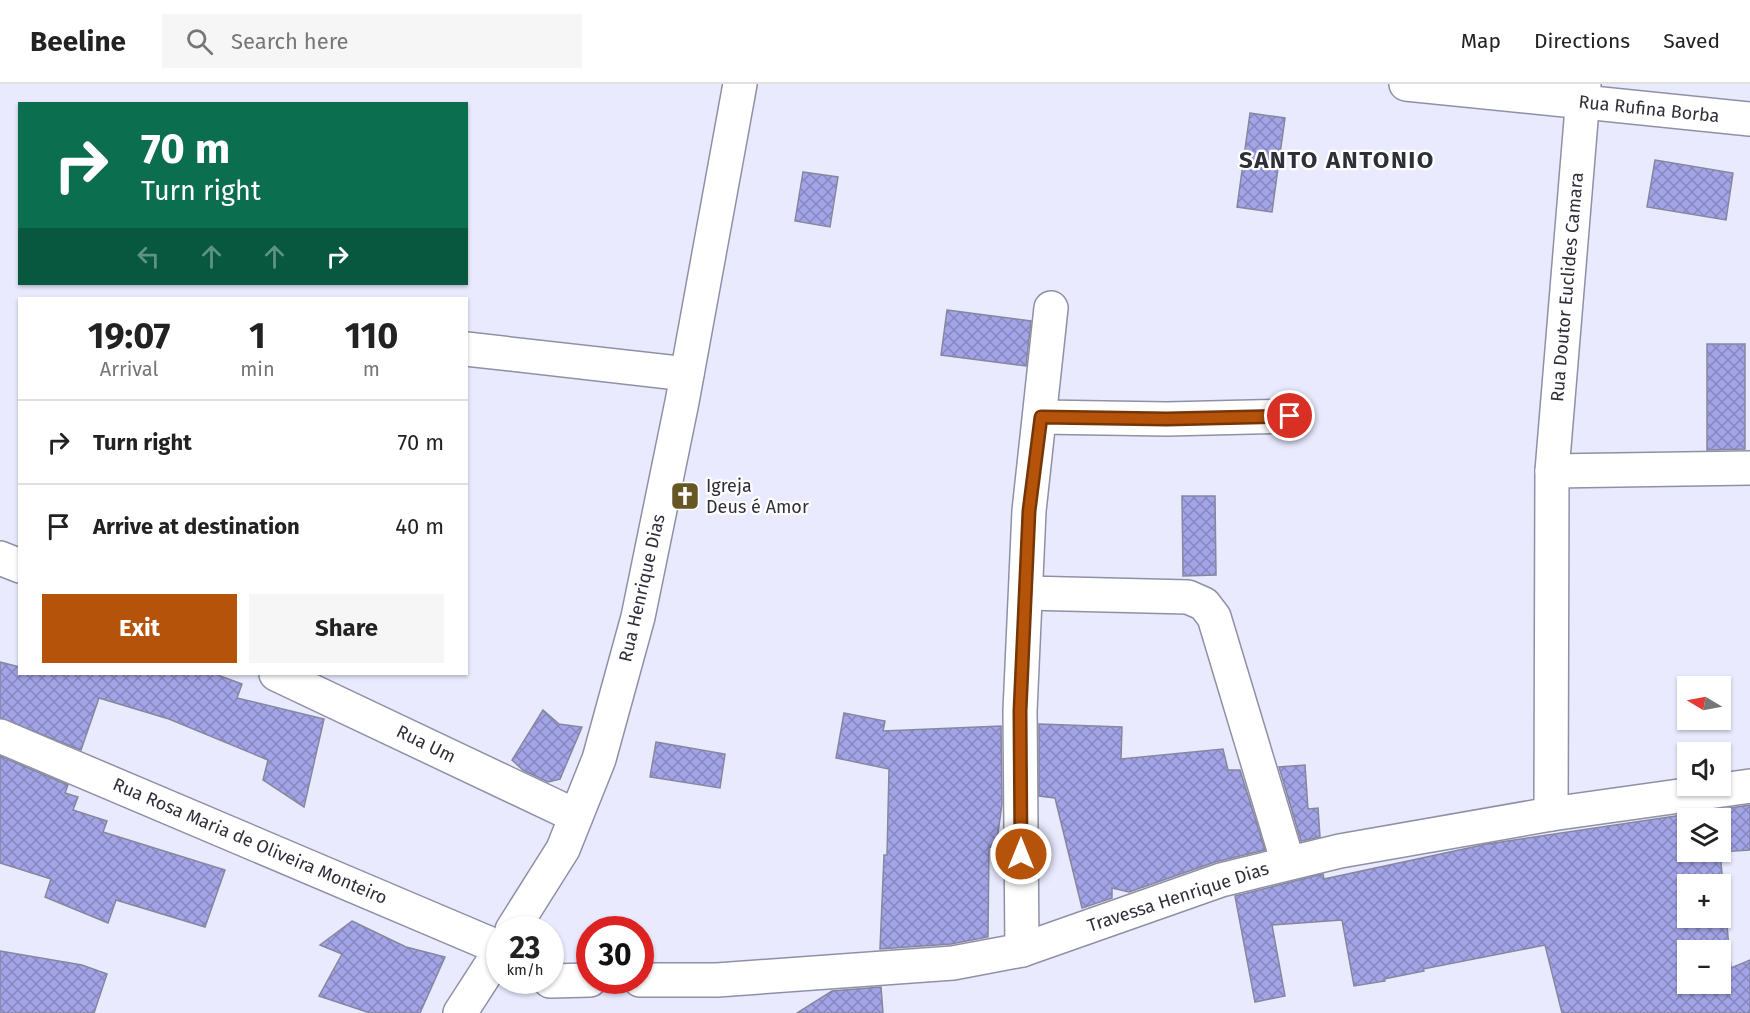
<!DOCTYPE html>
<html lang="en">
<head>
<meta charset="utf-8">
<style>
  body { margin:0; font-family:"Fira Sans",sans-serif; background:#f6f6f6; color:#222; height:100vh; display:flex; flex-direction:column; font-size:22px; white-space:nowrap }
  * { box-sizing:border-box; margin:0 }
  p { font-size:20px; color:#767676 }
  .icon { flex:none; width:33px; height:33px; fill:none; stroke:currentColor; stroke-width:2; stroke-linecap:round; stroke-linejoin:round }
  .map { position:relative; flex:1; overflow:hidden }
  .side { position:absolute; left:18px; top:213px; width:450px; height:378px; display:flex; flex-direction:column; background:#fff; border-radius:0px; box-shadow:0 2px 4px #0004 }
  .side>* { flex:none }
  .hud { position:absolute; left:18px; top:18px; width:450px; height:183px; border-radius:0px; box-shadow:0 2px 4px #0004; background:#0b6e4f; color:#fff; overflow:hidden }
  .needle { width:39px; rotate:280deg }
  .controls { position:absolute; left:1677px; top:592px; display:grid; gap:12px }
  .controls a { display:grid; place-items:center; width:54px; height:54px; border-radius:0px; background:#fff; box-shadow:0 2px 4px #0004; font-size:30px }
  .speed { position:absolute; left:486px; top:832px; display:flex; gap:12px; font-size:30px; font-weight:700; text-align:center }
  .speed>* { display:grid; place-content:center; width:78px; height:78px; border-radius:50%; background:#fff; box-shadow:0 2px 4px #0004; line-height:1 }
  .speed small { font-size:15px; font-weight:400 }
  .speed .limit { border:9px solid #d22; background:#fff; color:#111 }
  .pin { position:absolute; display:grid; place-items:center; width:51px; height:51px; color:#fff; margin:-26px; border:3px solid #fff; border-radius:50%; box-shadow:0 2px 6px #0007 }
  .me { position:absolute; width:66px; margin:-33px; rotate:0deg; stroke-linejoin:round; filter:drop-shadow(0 0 4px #0008) }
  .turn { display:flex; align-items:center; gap:21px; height:126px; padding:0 24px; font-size:27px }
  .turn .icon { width:78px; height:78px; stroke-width:2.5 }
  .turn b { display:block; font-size:42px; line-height:51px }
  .lanes { display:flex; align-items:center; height:57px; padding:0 24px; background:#0003; justify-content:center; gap:30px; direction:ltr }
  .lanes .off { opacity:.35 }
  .eta { display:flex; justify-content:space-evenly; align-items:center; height:102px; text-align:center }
  .eta b { font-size:36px; font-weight:700; line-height:42px }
  .button { display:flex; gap:12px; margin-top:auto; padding:12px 24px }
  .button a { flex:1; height:69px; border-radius:0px; background:#b45309; color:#fff; font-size:24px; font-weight:700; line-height:69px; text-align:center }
  .button a+a { background:#f6f6f6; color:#222 }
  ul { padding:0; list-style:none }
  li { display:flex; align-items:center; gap:18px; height:84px; padding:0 24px; border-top:2px solid #e0e0e0 }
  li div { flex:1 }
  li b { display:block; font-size:22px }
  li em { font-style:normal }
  header { display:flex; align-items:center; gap:36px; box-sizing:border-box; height:84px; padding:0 30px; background:#fff; border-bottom:2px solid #e0e0e0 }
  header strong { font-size:28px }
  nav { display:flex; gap:33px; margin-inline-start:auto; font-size:21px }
  .search { width:420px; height:54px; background:#f6f6f6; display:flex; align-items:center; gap:15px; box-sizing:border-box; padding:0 21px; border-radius:0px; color:#767676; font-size:22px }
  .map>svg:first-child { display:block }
  .building { fill:url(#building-cross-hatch); stroke:#86879d; stroke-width:1.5; fill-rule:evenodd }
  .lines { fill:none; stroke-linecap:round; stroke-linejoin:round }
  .minor-casing { stroke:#8f90a6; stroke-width:36 }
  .minor { stroke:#fff; stroke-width:33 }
  .route-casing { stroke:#753606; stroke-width:15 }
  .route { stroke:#b45309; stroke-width:10 }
  .labels { text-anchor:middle; stroke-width:4.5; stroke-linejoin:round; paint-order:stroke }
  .street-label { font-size:18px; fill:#2e2f38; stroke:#fff }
  .poi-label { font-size:18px; fill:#2e2f38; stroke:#fff; text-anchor:start }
  .district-label { font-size:24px; font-weight:bold; letter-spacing:1.5px; fill:#2e2f38; stroke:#fff }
</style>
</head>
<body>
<header>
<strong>Beeline</strong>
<div class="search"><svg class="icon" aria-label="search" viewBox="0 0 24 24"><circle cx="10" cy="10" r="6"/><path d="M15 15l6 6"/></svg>Search here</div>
<nav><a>Map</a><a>Directions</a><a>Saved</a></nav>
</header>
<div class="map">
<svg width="1750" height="929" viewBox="0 0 1750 929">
  <defs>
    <pattern id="building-cross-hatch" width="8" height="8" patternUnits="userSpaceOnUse" patternTransform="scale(1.5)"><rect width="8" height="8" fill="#a3a4e7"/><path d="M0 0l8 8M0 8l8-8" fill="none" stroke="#8586bc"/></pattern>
  </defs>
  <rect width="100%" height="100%" fill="#e9eafe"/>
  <g class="building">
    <path d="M1250,29l35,5 -13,94 -35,-5z"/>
    <path d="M1655,76l78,13 -7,47 -79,-13z"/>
    <path d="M803,88l35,5 -8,50 -35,-6z"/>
    <path d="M947,226l84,11 -5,45 -85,-11z"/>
    <path d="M1707,260h38v105l-38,1z"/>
    <path d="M1182,412h33l1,79 -33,1z"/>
    <path d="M0,578l20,5v7h195l27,10 -5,14 87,21 -20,88 -41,-27 5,-20 -99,-41 -70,-21 -18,52 -81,-32z"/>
    <path d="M543,626l16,14 23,3 -22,52 -12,3 -25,-12 -11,-10z"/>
    <path d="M844,629l41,8 -2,10 118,-5 1,78 -6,44 -7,-1 -1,90 -37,7 -71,5 4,-94h3l2,-86 -53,-11z"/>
    <path d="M1039,640l83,3 -1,32 102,-10 5,21h12l25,80 -50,12 -86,30 -17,-4v10l-30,10 -27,-110 -16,-2z"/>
    <path d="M656,658l69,12 -5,34 -70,-11z"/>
    <path d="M0,672l68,29 -3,8 13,4 -5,13 34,11 -4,11 122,38 -20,57 -89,-27 -8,23 -63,-26 6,-18 -51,-16z"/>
    <path d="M1305,681l3,44 10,-1 2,29 -19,4 -22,-74z"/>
    <path d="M1750,721v45l-30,2v-33h-32v33h32l11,116 19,-8v53h-188l-17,-68 -122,24 1,2 -40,8 1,2 -31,5 -12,-66 -70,5 13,71 -30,6 -20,-106 88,-22 1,5 163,-35zM1688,801h32v33h-32zM1688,867h32v33h-32z"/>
    <path d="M352,837l54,26 39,10 -25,56h-50l-51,-17 23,-42 -22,-9z"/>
    <path d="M0,867l82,14 25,9 -13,39h-94z"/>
    <path d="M881,903l2,26h-86l35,-22z"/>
  </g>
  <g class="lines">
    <g class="minor-casing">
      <g id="minor">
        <path d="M1406,0l344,35"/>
        <path d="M466,265l221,25"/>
        <path d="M1041,333l126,2 123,-3"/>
        <path d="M1552,387l198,-3"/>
        <path d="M0,474l20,8"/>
        <path d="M1026,509l162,4 16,7 10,13 74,246"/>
        <path d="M276,590l300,142"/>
        <path d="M0,652l500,212"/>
        <path d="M1551,730l1,-343 32,-387"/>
        <path d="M512,846l51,-81 36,-90 39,-142 44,-215 58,-318"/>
        <path d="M1022,866l-2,-239 9,-200 22,-203"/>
        <path d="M640,896h77l236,-17 69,-13 199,-70 119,-29 211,-37 199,-28"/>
        <path d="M550,897l40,-1"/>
        <path d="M460,929l40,-62"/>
      </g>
    </g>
    <use href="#minor" class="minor"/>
  </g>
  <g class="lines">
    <g class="route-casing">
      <path id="route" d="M1021,770l-1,-143 9,-200 12,-94 126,2 123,-3"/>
    </g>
    <use href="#route" class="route"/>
  </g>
  <defs>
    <g id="church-square" transform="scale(1.5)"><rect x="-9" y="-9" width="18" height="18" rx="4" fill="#665724" stroke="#fff"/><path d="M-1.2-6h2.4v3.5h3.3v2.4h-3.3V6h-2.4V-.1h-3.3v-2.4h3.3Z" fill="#fff"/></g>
  </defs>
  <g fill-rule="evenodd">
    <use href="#church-square" x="685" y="412"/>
  </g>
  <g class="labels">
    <g class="street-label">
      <text transform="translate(1649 25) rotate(6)" y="6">Rua Rufina Borba</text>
      <text transform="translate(1567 203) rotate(-85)" y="6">Rua Doutor Euclides Camara</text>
      <text transform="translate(642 504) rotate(-77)" y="6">Rua Henrique Dias</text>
      <text transform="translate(426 660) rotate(26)" y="6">Rua Um</text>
      <text transform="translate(250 757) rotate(23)" y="6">Rua Rosa Maria de Oliveira Monteiro</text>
      <text transform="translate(1178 813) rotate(-18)" y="6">Travessa Henrique Dias</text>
    </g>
    <g class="poi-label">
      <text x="706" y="408">Igreja<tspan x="706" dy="21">Deus é Amor</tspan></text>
    </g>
    <g class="district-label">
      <text x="1337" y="84">SANTO ANTONIO</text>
    </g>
  </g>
</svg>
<div class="controls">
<a><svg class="needle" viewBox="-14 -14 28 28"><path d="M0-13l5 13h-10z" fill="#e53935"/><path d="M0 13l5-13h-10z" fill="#767676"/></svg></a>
<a><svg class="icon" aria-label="sound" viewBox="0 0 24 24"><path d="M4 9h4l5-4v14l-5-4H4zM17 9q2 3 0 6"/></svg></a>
<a><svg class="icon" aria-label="layers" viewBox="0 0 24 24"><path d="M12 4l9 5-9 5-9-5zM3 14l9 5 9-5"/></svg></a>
<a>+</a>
<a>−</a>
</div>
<div class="speed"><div>23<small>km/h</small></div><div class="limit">30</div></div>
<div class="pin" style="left:1290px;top:332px;background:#d93025"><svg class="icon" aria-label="arrive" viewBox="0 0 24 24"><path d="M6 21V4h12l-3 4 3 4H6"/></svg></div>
<svg class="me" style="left:1021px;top:770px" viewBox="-20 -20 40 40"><circle r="17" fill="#b45309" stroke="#fff" stroke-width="3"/><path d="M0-11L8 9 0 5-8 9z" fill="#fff"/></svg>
<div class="hud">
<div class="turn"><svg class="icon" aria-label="right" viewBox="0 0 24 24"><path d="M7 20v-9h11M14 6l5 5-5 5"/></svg><div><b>70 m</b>Turn right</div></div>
<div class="lanes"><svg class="icon off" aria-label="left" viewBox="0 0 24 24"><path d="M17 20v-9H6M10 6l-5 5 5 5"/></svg><svg class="icon off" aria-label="ahead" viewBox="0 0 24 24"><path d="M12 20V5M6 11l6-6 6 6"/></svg><svg class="icon off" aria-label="ahead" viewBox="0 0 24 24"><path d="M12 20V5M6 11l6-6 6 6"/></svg><svg class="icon" aria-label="right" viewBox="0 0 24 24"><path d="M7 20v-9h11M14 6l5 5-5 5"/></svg></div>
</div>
<section class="side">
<div class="eta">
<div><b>19:07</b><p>Arrival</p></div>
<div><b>1</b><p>min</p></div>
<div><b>110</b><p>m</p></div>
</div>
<ul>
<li><svg class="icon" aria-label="right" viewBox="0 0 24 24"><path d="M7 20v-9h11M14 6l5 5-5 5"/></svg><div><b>Turn right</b></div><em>70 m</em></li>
<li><svg class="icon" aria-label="arrive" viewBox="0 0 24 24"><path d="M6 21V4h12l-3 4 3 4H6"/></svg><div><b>Arrive at destination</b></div><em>40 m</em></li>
</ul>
<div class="button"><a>Exit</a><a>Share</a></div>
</section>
</div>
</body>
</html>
